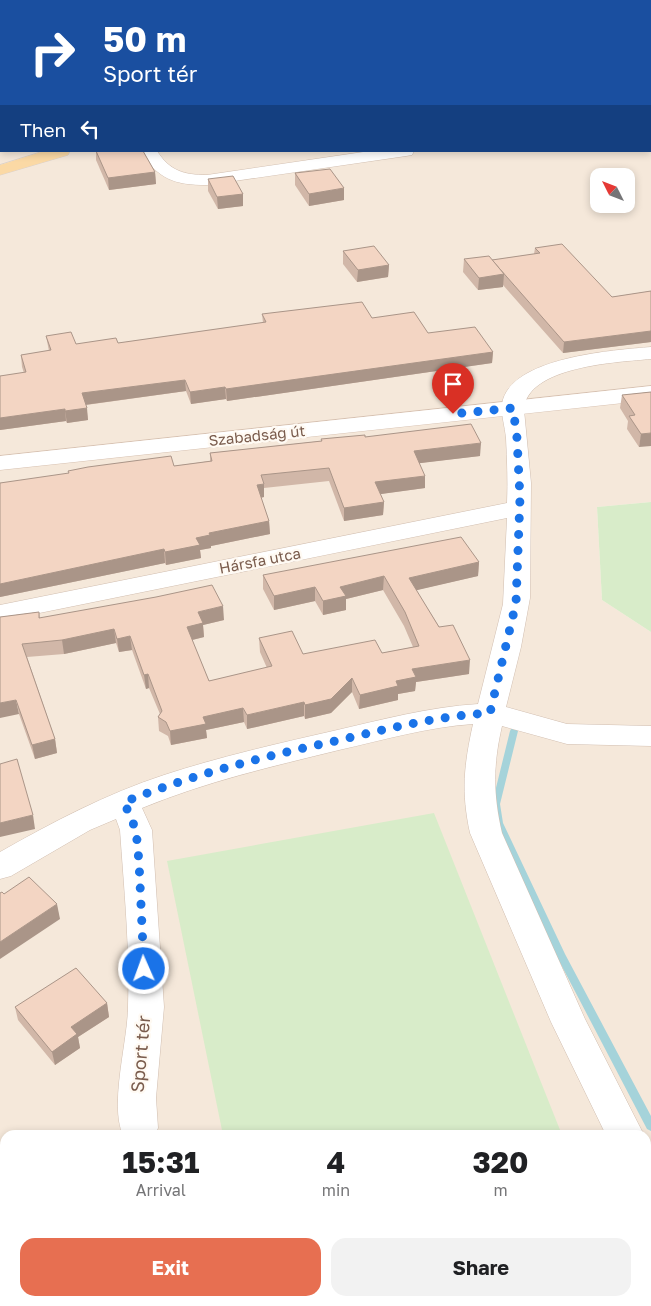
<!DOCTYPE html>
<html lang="en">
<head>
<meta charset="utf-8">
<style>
  body { margin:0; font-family:"Golos Text",sans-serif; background:#f2f2f2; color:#202124; height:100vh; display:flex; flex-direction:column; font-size:19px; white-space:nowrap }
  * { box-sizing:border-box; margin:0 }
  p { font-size:16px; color:#757577 }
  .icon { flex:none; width:28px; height:28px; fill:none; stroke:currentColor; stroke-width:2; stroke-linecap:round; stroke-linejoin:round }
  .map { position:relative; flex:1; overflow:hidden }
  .side { position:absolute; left:0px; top:1130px; width:651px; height:176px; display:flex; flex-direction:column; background:#fff; border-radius:15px 15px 0 0; box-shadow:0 2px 8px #0003 }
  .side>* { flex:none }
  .guide { position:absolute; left:0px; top:0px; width:651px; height:152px; box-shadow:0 2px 8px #0003; background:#1a4fa0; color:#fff; overflow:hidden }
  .needle { width:32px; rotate:312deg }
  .tools { position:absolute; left:590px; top:168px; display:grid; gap:10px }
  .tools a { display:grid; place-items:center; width:45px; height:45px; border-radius:10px; background:#fff; box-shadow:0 2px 8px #0003; font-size:25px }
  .pin { position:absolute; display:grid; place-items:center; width:42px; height:42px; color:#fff; margin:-51px -21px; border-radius:50% 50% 50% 0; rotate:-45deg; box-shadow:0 0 5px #0007 }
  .pin .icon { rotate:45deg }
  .me { position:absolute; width:55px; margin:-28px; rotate:358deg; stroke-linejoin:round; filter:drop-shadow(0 0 4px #0008) }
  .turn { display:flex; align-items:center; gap:18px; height:105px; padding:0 20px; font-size:22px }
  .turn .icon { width:65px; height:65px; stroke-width:2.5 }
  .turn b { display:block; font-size:35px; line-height:42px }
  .then { display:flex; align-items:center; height:48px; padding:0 20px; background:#0003; gap:10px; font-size:19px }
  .eta { display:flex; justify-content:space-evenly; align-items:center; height:85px; text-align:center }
  .eta b { font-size:30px; font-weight:700; line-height:35px }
  .cta { display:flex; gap:10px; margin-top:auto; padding:10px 20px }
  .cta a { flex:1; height:58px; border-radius:15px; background:#e76f51; color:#fff; font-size:20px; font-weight:700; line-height:58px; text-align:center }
  .cta a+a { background:#f2f2f2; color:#202124 }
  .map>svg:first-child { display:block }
  .residential { fill:#f5e8da; fill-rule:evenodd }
  .green { fill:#d8ecc9 }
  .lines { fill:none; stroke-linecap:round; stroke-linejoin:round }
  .stream { fill:#a5d3da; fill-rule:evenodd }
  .minor-casing { stroke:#d1beb0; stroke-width:1 }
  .secondary-casing { stroke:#d6c0b0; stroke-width:1 }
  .primary-casing { stroke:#dad1cd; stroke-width:1 }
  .minor { fill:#fff; fill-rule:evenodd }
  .secondary { fill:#fff; fill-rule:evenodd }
  .primary { fill:#fbd9a5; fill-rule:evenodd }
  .wall { fill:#d1b7a8 }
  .shaded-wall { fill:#aa9588 }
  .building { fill:#f3d5c3; stroke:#aa9588 }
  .route { stroke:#1a73e8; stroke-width:9; stroke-dasharray:0 16.2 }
  .labels { text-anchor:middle; stroke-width:4.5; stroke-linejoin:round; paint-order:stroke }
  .street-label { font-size:15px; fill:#7a5c4d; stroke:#fffaf3 }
  .near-street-label { font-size:18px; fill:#7a5c4d; stroke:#fffaf3 }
</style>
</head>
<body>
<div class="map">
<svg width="651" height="1306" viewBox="0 0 651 1306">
  <rect width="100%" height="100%" fill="#fdf6ec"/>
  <path class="residential" d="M0,0h651v502l-54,5 5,93 49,32v674h-540l-2,-5h537v-166h-641v145l-5,3zM1,1h649v150h-649zM599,176h27v28h-27z"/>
  <g class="green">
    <path d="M651,502v130l-49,-32 -5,-93z"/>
    <path d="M434,813l128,322h-339l-56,-274z"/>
    <path d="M486,1301h57l2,5h-78z"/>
  </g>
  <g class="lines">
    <path class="stream" d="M514,728l3,1 1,2 -18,73 3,19 62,131 86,162v15l-4,-2 -91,-174 -61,-132 -3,-19 18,-73 1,-2z"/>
    <g class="minor-casing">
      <g id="minor">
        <rect x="468" y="0" width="14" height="1"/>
        <rect x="0" y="26" width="1" height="8"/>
        <rect x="650" y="99" width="1" height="10"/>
        <path d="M140,151h17c13,20 27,24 50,24l163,-24h44l-2,4 -6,1 -199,29c-33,0 -49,-6 -67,-34z"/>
        <path d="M651,347v12c-32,3 -125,7 -127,51l7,73 -1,115 -9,49 -15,60 61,17 84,2v20l-84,-2 -65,-18c-9,39 -9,68 0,107l83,186 59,116h-38l-55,-113 -81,-189c-9,-41 -6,-68 3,-109 -45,3 -90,16 -134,26 -69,17 -131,31 -197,58l10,22 12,177 -8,91 2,30 -3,7h-32c-14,-31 5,-94 5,-129 2,-58 -4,-118 -8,-176l-4,-11 -26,11 -79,46 -11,3v-27c53,-30 106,-58 164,-77 55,-18 112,-31 169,-44 48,-11 96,-24 145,-27l25,-100 4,-86 -507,103v-16l507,-102c1,-22 0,-43 -1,-65 -1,-11 -5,-23 -4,-34 7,-47 113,-54 149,-57z"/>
        <path d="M646,1160l5,2v44l-5,-2z"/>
      </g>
    </g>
    <g class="secondary-casing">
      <path id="secondary" d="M651,386v14l-651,70v-14z"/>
    </g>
    <g class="primary-casing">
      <path id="primary" d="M44,151h26l-2,4 -68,20v-10z"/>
    </g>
    <use href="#minor" class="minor"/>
    <use href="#secondary" class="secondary"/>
    <use href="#primary" class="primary"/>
  </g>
  <g class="wall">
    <path d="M642,0h9v7l-1,-1v-5h-6z"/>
    <path d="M96,151h47l12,21 1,12 -47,6 -13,-30z"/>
    <path d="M295,173l49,27 -35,6 -14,-21z"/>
    <path d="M208,179l35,15v12l-25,3 -10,-18z"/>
    <path d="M535,248l77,49 39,-6v51l-88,11 -60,-68v2l-25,3 -15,-18 1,-13 28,1 42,-6z"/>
    <path d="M343,251l46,14 -1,12 -31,5 -14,-18z"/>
    <path d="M262,314l110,4 121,34 -1,11 -265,38 -1,-2 -35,5 -5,-13 -100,14 2,15 -21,3 -1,-2 -66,9v-54l24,-3 -2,-6 -1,-12 28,-4 -3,-15 30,8 42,-1 145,-20z"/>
    <path d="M651,392l-12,55 -12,-18 1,-8 -8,-13 2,-13z"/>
    <path d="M365,437l115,19 -61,7 6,25 -45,6 4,8 -1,13 -39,6 -15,-40 -65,7v9l-3,1 8,23 1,13 -59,12v2l-11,2 1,8 -35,7 -1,-2 -165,34v-114l174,-17 36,-5v-8l111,-12v-2z"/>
    <path d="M479,562l-1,14 -62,14 53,84 -53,8 -1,9 -17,3v6l-39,9 -7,-17 -21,21 -26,6 -1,-3 -57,13 -3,-7 -38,8 1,8 -36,7 -3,-9 -9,-5 -1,-14 2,-3 -11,-26 -3,1 -14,-39 -13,2 -3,-9 -52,11 -37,3 28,82 2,14 -22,6 -16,-45 -19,-97 39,-5 1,6 184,2 -21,5 1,12 -12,3 17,41 58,-13 -7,-16 -1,-14 44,16 79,-1 31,-6 -9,-21 -21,-36 -37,9v11l-23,5 -8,-14 -41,9 -11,-21v-14z"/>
    <path d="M107,1003l2,14 -31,20 2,11 -25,17 -37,-45 -3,-13z"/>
  </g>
  <g class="shaded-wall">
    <path d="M326,0h60l-11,1h-49z"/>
    <path d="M650,60h1v8l-1,1z"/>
    <path d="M155,172l1,12 -47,6 -1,-12z"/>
    <path d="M344,188v12l-35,6v-12z"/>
    <path d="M243,194v12l-25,3 -1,-12z"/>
    <path d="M389,265l-1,12 -31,5 1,-12z"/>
    <path d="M504,274l-1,13 -25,3 1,-12z"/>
    <path d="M651,331v11l-88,11 1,-11z"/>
    <path d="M493,352l-1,11 -265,38 -1,-12z"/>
    <path d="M185,380l1,11 -102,14 -2,-12z"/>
    <path d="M225,387l1,12 -35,5 -1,-12z"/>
    <path d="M87,408l1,12 -21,3 -2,-12z"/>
    <path d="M65,409l1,12 -66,9v-12z"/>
    <path d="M651,433v13l-12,1 2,-13z"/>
    <path d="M481,443l-1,13 -67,8 1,-13z"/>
    <path d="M425,476v12l-51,7 1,-13z"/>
    <path d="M264,484v13l-6,1 -1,-13z"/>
    <path d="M384,502l-1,13 -39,6v-13z"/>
    <path d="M269,521l1,13 -59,12v2l-11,2 1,8 -35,7 -1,-13 31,-14 13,-5z"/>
    <path d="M164,549l1,14 -165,34v-13z"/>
    <path d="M479,562l-1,14 -69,16v-14z"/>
    <path d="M384,576l-1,14 -37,9v11l-23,5v-14l17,-14z"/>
    <path d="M315,587v14l-41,9v-14z"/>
    <path d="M223,606l1,14 -21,5 1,12 -16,4 -1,-14 11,-15z"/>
    <path d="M114,629l2,14 -52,11 -2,-14z"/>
    <path d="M130,636l2,14 -13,2 -2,-13z"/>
    <path d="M470,660l-1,14 -53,8 -1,9 -17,3v6l-39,9 1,-14 36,-14 16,-12z"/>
    <path d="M148,674l1,14 -3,1 -2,-14z"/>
    <path d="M352,678v14l-21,21 -26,6v-14z"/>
    <path d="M16,700l3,14 -19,4v-15z"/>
    <path d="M304,702v14l-57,13v-14z"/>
    <path d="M243,708l1,14 -38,8 1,8 -36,7 -1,-14 33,-14z"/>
    <path d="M55,739l2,14 -22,6 -3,-14z"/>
    <path d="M33,815l2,14 -35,8v-14z"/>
    <path d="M57,904l3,15 -60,40v-17z"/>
    <path d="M107,1003l2,14 -31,20 2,11 -25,17 -3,-13 19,-25z"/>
  </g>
  <g class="building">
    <path d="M202,0h23l1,1h-23z"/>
    <path d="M240,0h89l1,1h-102z"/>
    <rect x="650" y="10" width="1" height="22"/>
    <rect x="650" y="42" width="1" height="18"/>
    <path d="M96,151h47l12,21 -47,6z"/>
    <path d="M330,169l14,19 -35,6 -14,-21z"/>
    <path d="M233,176l10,18 -26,3 -9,-18z"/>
    <path d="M562,244l50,53 39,-6v40l-87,11 -72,-82 48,-7 -5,-5z"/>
    <path d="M374,246l15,19 -31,5 -15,-19z"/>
    <path d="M489,256l15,18 -25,4 -15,-19z"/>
    <path d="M362,302l10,16 42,-6 14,21 47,-6 18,25 -267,37 -1,-2 -35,5 -5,-12 -103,13 5,15 -22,3v-2l-65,9v-42l26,-4 -5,-17 30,-5 -5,-14 25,-4 5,12 40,-6 2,5 148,-21 -4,-8z"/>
    <path d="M651,392v41l-10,1 -12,-18 6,-1 -13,-20z"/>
    <path d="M471,424l10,19 -67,8 11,25 -50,6 9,20 -40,6 -15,-40 -68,7 3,9 -7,1 12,36 -60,12 1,2 -14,3 4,7 -35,7 -1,-3 -164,35v-101l69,-10 -1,-2 20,-4 83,-11 3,10 38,-5 -2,-8 112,-12 -1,-2 44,-4v2z"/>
    <path d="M461,537l18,25 -70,16 30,49 14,-2 17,35 -58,9 4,8 -20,4 2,5 -38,9 -8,-17 -21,21 -26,6 -1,-3 -57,13 -4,-7 -40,9 3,7 -36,7 -4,-9 -8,-5 4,-6 -14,-37 -4,1 -14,-39 -13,3 -3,-10 -52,11 -40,4 33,95 -23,6 -16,-45 -16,3v-86l39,-5v6l117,-21 56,-12 11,21 -25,6 5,11 -16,4 22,54 63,-15 -13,-28 33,-7 11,23 72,-14 7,13 37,-7 -14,-34 -21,-36 -44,11 6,9 -23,5 -8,-14 -41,9 -11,-21z"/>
    <path d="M17,759l16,56 -33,8v-59z"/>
    <path d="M29,877l28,27 -57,38v-49l2,-1 2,2z"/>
    <path d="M76,968l31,35 -36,24 6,7 -25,18 -37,-45z"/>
  </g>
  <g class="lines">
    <path class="route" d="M144,969l-5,-107 -3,-32 -12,-28c70,-28 142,-46 216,-62 50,-12 99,-24 150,-27l26,-110 4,-105 -3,-60 -4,-30 -60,6"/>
  </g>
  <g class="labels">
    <g class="street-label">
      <text transform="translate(257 436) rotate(-6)" y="5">Szabadság út</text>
      <text transform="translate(260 561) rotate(-11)" y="5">Hársfa utca</text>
    </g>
    <g class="near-street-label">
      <text transform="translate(141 1054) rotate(-85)" y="6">Sport tér</text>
    </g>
  </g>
</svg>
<div class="tools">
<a><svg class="needle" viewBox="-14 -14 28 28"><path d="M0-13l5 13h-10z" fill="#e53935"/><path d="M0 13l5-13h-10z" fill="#757577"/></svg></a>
</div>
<div class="pin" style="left:453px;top:414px;background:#d93025"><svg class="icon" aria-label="arrive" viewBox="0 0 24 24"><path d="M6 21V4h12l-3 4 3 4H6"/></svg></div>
<svg class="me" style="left:144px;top:969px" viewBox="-20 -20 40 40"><circle r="17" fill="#1a73e8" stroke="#fff" stroke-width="3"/><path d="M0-11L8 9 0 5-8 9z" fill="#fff"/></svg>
<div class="guide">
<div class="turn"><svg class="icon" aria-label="right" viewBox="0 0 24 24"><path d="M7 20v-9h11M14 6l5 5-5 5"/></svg><div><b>50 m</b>Sport tér</div></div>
<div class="then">Then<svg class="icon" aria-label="left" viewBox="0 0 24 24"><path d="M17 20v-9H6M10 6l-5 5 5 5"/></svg></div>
</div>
<section class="side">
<div class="eta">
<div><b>15:31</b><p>Arrival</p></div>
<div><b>4</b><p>min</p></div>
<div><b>320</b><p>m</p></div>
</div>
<div class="cta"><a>Exit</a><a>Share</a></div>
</section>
</div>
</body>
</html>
